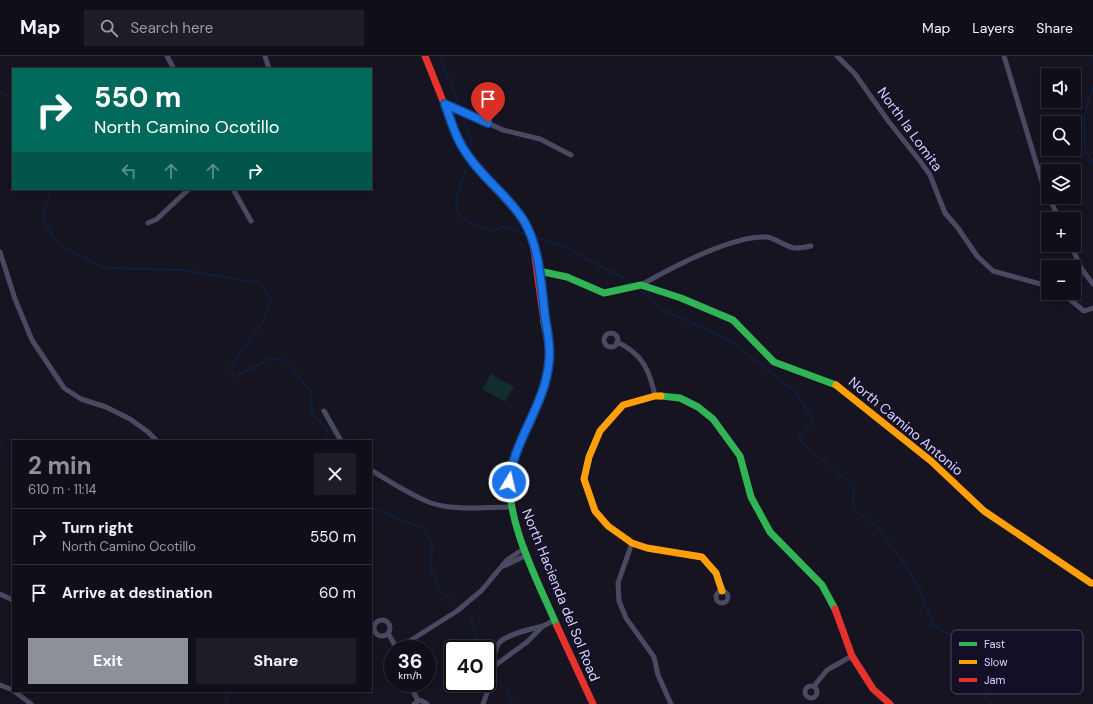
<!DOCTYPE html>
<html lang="en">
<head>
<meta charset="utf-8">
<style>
  body { margin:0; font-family:"DM Sans",sans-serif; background:#1e1d26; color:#f1f3f6; height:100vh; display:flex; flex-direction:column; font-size:15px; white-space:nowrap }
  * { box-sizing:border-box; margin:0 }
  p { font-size:13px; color:#9c9ca2 }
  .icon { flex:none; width:22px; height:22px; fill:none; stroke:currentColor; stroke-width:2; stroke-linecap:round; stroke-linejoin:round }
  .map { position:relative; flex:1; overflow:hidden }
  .sheet { position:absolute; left:12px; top:384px; width:360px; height:252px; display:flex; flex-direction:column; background:#100f19; border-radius:0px; box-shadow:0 2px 10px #0003,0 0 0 1px #302f38 }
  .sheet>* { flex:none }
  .banner { position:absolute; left:12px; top:12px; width:360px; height:122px; border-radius:0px; box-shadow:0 2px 10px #0003,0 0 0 1px #302f38; background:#00695c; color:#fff; overflow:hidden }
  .controls { position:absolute; left:1041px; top:12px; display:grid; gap:8px }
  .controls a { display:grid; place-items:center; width:40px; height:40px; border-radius:0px; background:#100f19; box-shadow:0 2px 10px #0003,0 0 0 1px #302f38; font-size:20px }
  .speed { position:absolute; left:384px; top:584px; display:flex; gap:8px; font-size:20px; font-weight:700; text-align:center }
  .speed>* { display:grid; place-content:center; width:52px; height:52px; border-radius:50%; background:#100f19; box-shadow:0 2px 10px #0003,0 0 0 1px #302f38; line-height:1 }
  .speed small { font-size:10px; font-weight:400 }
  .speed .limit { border:2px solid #111; border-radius:6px; background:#fff; color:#111 }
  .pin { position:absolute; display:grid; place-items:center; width:34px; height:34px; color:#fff; margin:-41px -17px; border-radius:50% 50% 50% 0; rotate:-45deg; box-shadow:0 0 4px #0007 }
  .pin .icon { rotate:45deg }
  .me { position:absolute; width:44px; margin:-22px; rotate:9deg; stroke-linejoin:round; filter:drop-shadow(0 0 3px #0008) }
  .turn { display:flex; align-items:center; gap:14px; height:84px; padding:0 16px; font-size:18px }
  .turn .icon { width:52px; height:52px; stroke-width:2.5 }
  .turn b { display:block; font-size:28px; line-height:34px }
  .lanes { display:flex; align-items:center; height:38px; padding:0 16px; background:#0003; justify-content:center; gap:20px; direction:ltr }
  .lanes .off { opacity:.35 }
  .round { display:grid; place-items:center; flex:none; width:42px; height:42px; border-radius:0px; background:#1e1d26 }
  .headline { display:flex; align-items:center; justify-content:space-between; height:68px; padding:0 16px }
  h1 { font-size:24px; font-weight:700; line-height:30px; color:#8c9099 }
  .primary-button { display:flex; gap:8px; margin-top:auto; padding:8px 16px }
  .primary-button a { flex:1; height:46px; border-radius:0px; background:#8c9099; color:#fff; font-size:16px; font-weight:700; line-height:46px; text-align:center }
  .primary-button a+a { background:#1e1d26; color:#f1f3f6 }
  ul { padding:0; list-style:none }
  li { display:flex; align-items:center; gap:12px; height:56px; padding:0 16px; border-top:1px solid #302f38 }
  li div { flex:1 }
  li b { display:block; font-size:15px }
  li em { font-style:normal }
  header { display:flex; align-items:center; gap:24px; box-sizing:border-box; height:56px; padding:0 20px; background:#100f19; border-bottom:1px solid #302f38 }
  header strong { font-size:19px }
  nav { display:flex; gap:22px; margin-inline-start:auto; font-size:14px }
  .search { width:280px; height:36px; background:#1e1d26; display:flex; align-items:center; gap:10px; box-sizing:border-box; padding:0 14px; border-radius:0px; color:#9c9ca2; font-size:15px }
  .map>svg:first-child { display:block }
  .green { fill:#132c2d }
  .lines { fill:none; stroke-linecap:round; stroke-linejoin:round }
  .stream { stroke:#0d2144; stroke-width:1.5 }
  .street { stroke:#4a4962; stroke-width:5 }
  .fast { stroke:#30b455; stroke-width:7 }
  .slow { stroke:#ff9f0a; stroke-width:7 }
  .jam { stroke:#e5322d; stroke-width:7 }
  .route-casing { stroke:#114b97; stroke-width:10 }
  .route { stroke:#1a73e8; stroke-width:7 }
  .labels { text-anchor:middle; stroke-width:3; stroke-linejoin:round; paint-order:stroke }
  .street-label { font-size:14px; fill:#d9d4ff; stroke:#130f26 }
  .key { fill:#130f26; stroke:#4e4a67; stroke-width:1 }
  .key-label { font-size:11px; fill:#d9d4ff }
</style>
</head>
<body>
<header>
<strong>Map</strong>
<div class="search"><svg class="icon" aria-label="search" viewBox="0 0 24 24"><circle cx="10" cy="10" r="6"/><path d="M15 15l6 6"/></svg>Search here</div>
<nav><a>Map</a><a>Layers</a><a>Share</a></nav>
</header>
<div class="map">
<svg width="1093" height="648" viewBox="0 0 1093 648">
  <rect width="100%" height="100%" fill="#161421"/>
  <path class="green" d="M491,318l23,13 -9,15 -23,-13z"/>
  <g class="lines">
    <g class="stream">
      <path d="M440,0l21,54"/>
      <path d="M1092,0l1,4"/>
      <path d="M1093,30l-9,31 1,33 8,14"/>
      <path d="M0,36l8,4 5,8"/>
      <path d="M462,57l9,28 -1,9"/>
      <path d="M467,110c-4,13 -18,38 -6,50 6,7 22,11 31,15l10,-4 23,7"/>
      <path d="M51,133l-9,30 16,25 47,24 78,2 77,13 11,17 -9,23 -23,31 -9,14 5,9 34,-18h13l10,9 19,24 1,22 15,15 -1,12"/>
      <path d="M536,181l27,9 62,33 7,5"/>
      <path d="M638,233l24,20 68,32 64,49 18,28 -5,12 -8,6 3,7 42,35 10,11 -1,20 23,17 26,34 17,28 14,37 25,14 10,15 4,27 21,23"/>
      <path d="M0,389l13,9"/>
      <path d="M371,452l52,20 9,17 -1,25 10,22 12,10"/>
      <path d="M471,560l7,33"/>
      <path d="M487,617l1,1"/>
      <path d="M495,623l11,9 8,16"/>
      <path d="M224,635l5,13"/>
    </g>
    <g class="street">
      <path d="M167,0l7,13"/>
      <path d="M265,0l4,13"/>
      <path d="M837,0l18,18 34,48 31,39 10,14 15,38 13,15 19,28 16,15 55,15"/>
      <path d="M1004,0l38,126 6,14"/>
      <path d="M445,48l58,26 37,9 31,16"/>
      <path d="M233,133l18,32"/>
      <path d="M1049,141l10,22"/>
      <path d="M148,167l9,-4 32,-30"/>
      <path d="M1071,189l10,23 12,16"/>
      <path d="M0,196l15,47 17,41 32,48 17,11 25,8 24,12 18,13 9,9"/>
      <path d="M641,229c30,-17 91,-50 126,-48 9,1 18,10 28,11 5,0 11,-1 16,-2"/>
      <path d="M1062,237l22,18 9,-3"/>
      <circle cx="611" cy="284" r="7"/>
      <path d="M617,286c25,11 33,29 38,54"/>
      <path d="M324,355l17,30"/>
      <path d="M371,414c19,12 39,25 60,33 24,8 54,4 80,4"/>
      <path d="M632,487l-14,40 1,18 7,17 28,39 4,18 13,29"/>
      <path d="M504,510l23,-11"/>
      <circle cx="722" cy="541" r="6"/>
      <path d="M0,538l13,6"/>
      <circle cx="382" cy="572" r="8"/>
      <path d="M543,570l-16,16 -34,25c1,-8 1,-17 6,-24 8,-9 32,-14 44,-17z"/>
      <path d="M543,570l12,-6"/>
      <path d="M388,577l9,16"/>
      <path d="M397,593l60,-38 24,-20 26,-31 18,-12"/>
      <path d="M409,627l9,18"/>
      <path d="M0,629l13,5"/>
      <circle cx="811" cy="636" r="6"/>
      <path d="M814,630l13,-16 25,-14"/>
      <path d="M14,635l17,13"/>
      <path d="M414,648l6,-4 7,4"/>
      <path d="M483,648l4,-11 6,-26"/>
    </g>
    <g class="fast">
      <path d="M539,215l28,6 37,16 37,-8 40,13 52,22 41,42 62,23"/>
      <path d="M544,266c2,12 7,27 6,39 -2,20 -11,43 -19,61 -7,15 -17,28 -20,45 -9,49 27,114 46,159"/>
      <path d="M661,340l19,2 18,9 15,12 27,37 11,41 19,35 52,53 13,24"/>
    </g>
    <g class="slow">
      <path d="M836,329l95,76 53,50 107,72"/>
      <path d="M661,340h-6l-32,9 -23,26 -11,26 -5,22 11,32 13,15 24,17 15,5 55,9 14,16 6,18"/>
    </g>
    <g class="jam">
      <path d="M425,0l34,85 8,14 57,66 9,22 11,79"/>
      <path d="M835,553l17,47 21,33 17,15"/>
      <path d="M557,570l36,78"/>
    </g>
  </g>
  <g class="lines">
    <g class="route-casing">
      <path id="route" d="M488,67l-43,-19c6,17 11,35 22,50 16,25 42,42 57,67 16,27 17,64 21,95 2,14 6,30 4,45 -3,43 -35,78 -40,121"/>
    </g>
    <use href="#route" class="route"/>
  </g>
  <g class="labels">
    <g class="street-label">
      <text transform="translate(910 73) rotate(54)" y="5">North la Lomita</text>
      <text transform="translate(906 370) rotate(40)" y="5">North Camino Antonio</text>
      <text transform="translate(561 539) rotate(68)" y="5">North Hacienda del Sol Road</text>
    </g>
  </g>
  <rect x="951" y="574" width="132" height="64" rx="6" class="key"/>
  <rect x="959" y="586" width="18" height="4" fill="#30b455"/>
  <rect x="959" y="604" width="18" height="4" fill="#ff9f0a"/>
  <rect x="959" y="622" width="18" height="4" fill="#e5322d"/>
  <g class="key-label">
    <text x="984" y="592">Fast</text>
    <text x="984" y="610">Slow</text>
    <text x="984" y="628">Jam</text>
  </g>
</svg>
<div class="controls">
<a><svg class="icon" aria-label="sound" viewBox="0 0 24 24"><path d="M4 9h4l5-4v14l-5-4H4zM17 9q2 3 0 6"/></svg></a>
<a><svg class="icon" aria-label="search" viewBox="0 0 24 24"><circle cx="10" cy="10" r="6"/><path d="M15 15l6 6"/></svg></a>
<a><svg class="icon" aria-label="layers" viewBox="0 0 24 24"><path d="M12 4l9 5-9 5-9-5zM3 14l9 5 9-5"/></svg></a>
<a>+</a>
<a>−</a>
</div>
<div class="speed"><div>36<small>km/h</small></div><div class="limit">40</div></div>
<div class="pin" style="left:488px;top:67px;background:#d93025"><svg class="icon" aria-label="arrive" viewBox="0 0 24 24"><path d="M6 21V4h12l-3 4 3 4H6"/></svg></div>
<svg class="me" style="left:509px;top:426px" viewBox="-20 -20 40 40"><circle r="17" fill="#1a73e8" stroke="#fff" stroke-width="3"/><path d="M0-11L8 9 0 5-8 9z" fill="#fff"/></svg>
<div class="banner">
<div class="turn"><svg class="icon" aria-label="right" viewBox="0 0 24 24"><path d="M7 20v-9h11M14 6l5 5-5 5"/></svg><div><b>550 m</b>North Camino Ocotillo</div></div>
<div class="lanes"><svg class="icon off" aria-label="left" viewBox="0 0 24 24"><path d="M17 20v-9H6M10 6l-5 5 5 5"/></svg><svg class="icon off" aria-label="ahead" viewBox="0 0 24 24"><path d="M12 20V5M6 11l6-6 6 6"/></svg><svg class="icon off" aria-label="ahead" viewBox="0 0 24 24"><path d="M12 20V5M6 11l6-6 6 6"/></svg><svg class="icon" aria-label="right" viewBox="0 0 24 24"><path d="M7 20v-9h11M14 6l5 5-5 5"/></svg></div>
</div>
<section class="sheet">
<div class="headline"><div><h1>2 min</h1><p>610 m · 11:14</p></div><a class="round"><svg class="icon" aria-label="close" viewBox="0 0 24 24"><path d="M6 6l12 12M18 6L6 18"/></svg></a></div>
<ul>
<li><svg class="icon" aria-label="right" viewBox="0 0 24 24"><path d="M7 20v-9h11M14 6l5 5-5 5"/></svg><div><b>Turn right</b><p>North Camino Ocotillo</p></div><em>550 m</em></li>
<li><svg class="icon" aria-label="arrive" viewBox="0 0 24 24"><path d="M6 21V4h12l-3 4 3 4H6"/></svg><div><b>Arrive at destination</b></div><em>60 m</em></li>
</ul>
<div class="primary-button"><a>Exit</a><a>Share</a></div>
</section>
</div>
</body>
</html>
